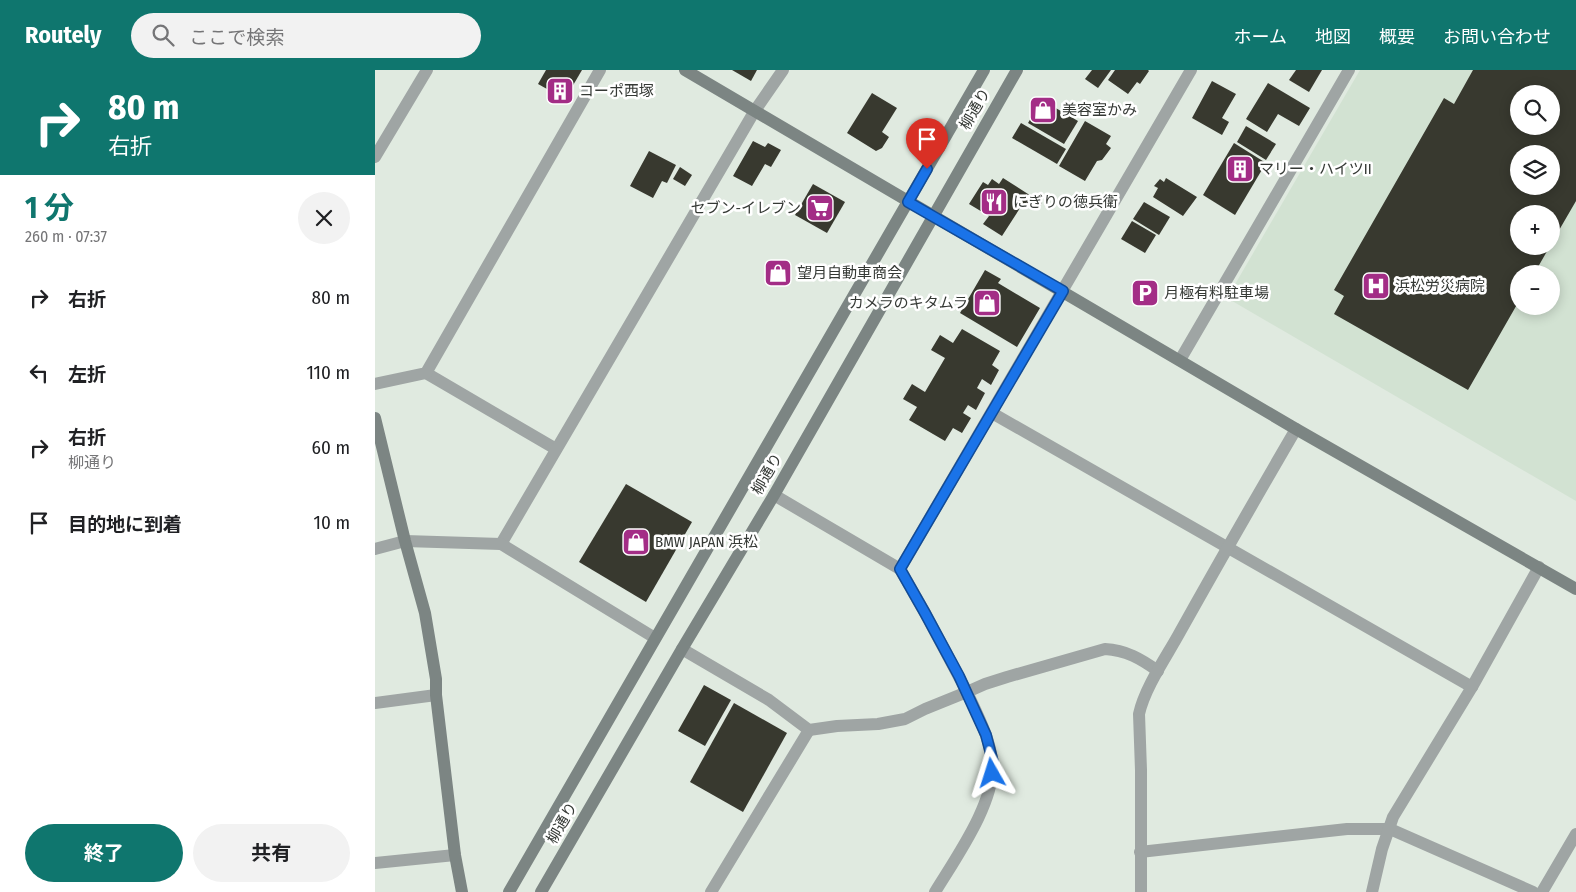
<!DOCTYPE html>
<html lang="ja">
<head>
<meta charset="utf-8">
<style>
  body { margin:0; font-family:"Fira Sans Condensed","Noto Sans JP",sans-serif; background:#f2f2f2; color:#202124; height:100vh; display:flex; flex-direction:column; font-size:19px; white-space:nowrap }
  * { box-sizing:border-box; margin:0 }
  p { font-size:16px; color:#757577 }
  .icon { flex:none; width:28px; height:28px; fill:none; stroke:currentColor; stroke-width:2; stroke-linecap:round; stroke-linejoin:round }
  .map { position:relative; flex:1; overflow:hidden }
  .sheet { display:flex; flex-direction:column; background:#fff; width:375px }
  .sheet>* { flex:none }
  .hud { background:#0f766e; color:#fff; overflow:hidden }
  .tools { position:absolute; left:1135px; top:15px; display:grid; gap:10px }
  .tools a { display:grid; place-items:center; width:50px; height:50px; border-radius:50%; background:#fff; box-shadow:0 2px 12px #0003; font-size:25px }
  .pin { position:absolute; display:grid; place-items:center; width:42px; height:42px; color:#fff; margin:-51px -21px; border-radius:50% 50% 50% 0; rotate:-45deg; box-shadow:0 0 5px #0007 }
  .pin .icon { rotate:45deg }
  .me { position:absolute; width:55px; margin:-28px; rotate:354deg; stroke-linejoin:round; filter:drop-shadow(0 0 4px #0008) }
  .turn { display:flex; align-items:center; gap:18px; height:105px; padding:0 25px; font-size:22px }
  .turn .icon { width:65px; height:65px; stroke-width:2.5 }
  .turn b { display:block; font-size:35px; line-height:42px }
  .round { display:grid; place-items:center; flex:none; width:52px; height:52px; border-radius:26px; background:#f2f2f2 }
  .headline { display:flex; align-items:center; justify-content:space-between; height:85px; padding:0 25px }
  h1 { font-size:30px; font-weight:700; line-height:38px; color:#0f766e }
  .button { display:flex; gap:10px; margin-top:auto; padding:10px 25px }
  .button a { flex:1; height:58px; border-radius:30px; background:#0f766e; color:#fff; font-size:20px; font-weight:700; line-height:58px; text-align:center }
  .button a+a { background:#f2f2f2; color:#202124 }
  ul { padding:0; list-style:none }
  li { display:flex; align-items:center; gap:15px; height:75px; padding:0 25px }
  li div { flex:1 }
  li b { display:block; font-size:19px }
  li em { font-style:normal }
  header { display:flex; align-items:center; gap:30px; box-sizing:border-box; height:70px; padding:0 25px; background:#0f766e; color:#fff }
  header strong { font-size:24px }
  nav { display:flex; gap:28px; margin-inline-start:auto; font-size:18px }
  .search { width:350px; height:45px; background:#f2f2f2; display:flex; align-items:center; gap:12px; box-sizing:border-box; padding:0 18px; border-radius:28px; color:#757577; font-size:19px }
  main { display:flex; flex:1; min-height:0 }
  .map>svg:first-child { display:block }
  .built { fill:#d2e2d2; fill-rule:evenodd }
  .building { fill:#38392f; fill-rule:evenodd }
  .lines { fill:none; stroke-linecap:round; stroke-linejoin:round }
  .street { stroke:#9fa5a4; stroke-width:12 }
  .secondary { stroke:#7c8583; stroke-width:12 }
  .route-casing { stroke:#114b97; stroke-width:12 }
  .route { stroke:#1a73e8; stroke-width:9 }
  .labels { text-anchor:middle; stroke-width:5; stroke-linejoin:round; paint-order:stroke }
  .poi-label { font-size:15px; fill:#353935; stroke:#fff; text-anchor:start }
  .street-label { font-size:15px; fill:#353935; stroke:#fff }
</style>
</head>
<body>
<header>
<strong>Routely</strong>
<div class="search"><svg class="icon" aria-label="search" viewBox="0 0 24 24"><circle cx="10" cy="10" r="6"/><path d="M15 15l6 6"/></svg>ここで検索</div>
<nav><a>ホーム</a><a>地図</a><a>概要</a><a>お問い合わせ</a></nav>
</header>
<main>
<section class="sheet">
<div class="hud">
<div class="turn"><svg class="icon" aria-label="right" viewBox="0 0 24 24"><path d="M7 20v-9h11M14 6l5 5-5 5"/></svg><div><b>80 m</b>右折</div></div>
</div>
<div class="headline"><div><h1>1 分</h1><p>260 m · 07:37</p></div><a class="round"><svg class="icon" aria-label="close" viewBox="0 0 24 24"><path d="M6 6l12 12M18 6L6 18"/></svg></a></div>
<ul>
<li><svg class="icon" aria-label="right" viewBox="0 0 24 24"><path d="M7 20v-9h11M14 6l5 5-5 5"/></svg><div><b>右折</b></div><em>80 m</em></li>
<li><svg class="icon" aria-label="left" viewBox="0 0 24 24"><path d="M17 20v-9H6M10 6l-5 5 5 5"/></svg><div><b>左折</b></div><em>110 m</em></li>
<li><svg class="icon" aria-label="right" viewBox="0 0 24 24"><path d="M7 20v-9h11M14 6l5 5-5 5"/></svg><div><b>右折</b><p>柳通り</p></div><em>60 m</em></li>
<li><svg class="icon" aria-label="arrive" viewBox="0 0 24 24"><path d="M6 21V4h12l-3 4 3 4H6"/></svg><div><b>目的地に到着</b></div><em>10 m</em></li>
</ul>
<div class="button"><a>終了</a><a>共有</a></div>
</section>
<div class="map">
<svg width="1201" height="822" viewBox="0 0 1201 822">
  <rect width="100%" height="100%" fill="#e0eae0"/>
  <path class="built" d="M985,0h216v431l-349,-203zM1144,24h32v32h-32zM1144,84h32v32h-32zM1144,144h32v32h-32zM1144,204h32v32h-32z"/>
  <g class="building">
    <path d="M171,0h36l-17,29 -27,-15z"/>
    <path d="M357,0h25l-6,11z"/>
    <path d="M717,0h19l-13,18 -13,-9z"/>
    <path d="M740,0h33l1,1 -9,13 -3,-2 -9,12 -20,-14z"/>
    <path d="M921,0h26l-13,22 -20,-12z"/>
    <path d="M1098,0h103v131l-25,43v-30h-32v32h31l-16,28h-15v27l-51,89 -134,-76 10,-18 -10,-6 110,-192 10,6zM1144,24h32v32h-32zM1144,84h32v32h-32z"/>
    <path d="M837,11l24,13 -14,24 7,4 -7,13 -30,-17z"/>
    <path d="M893,13l42,25 -11,18 -21,-12 -11,18 -21,-13z"/>
    <path d="M497,23l25,15 -15,24 7,5 -7,11 -6,3 -29,-18z"/>
    <path d="M667,30l36,21 -14,23 -36,-21z"/>
    <path d="M710,51l26,15 -5,8 5,4 -9,12 -5,1 -12,20 -26,-15z"/>
    <path d="M646,53l45,26 -9,15 -45,-26z"/>
    <path d="M871,56l30,18 -10,16 -29,-18z"/>
    <path d="M378,71l12,6 3,-4 13,7 -10,17 -6,-3 -13,22 -19,-10z"/>
    <path d="M859,73l32,20 -31,52 -32,-20z"/>
    <path d="M274,81l27,14 -9,18 -5,-2 -9,17 -23,-12z"/>
    <path d="M305,97l12,8 -7,11 -12,-7z"/>
    <path d="M628,108l39,25 -4,6 -8,-5 -3,4 -5,-3 -20,31 -19,-12 6,-8 -20,-12 14,-22 5,3 4,-6 7,5z"/>
    <path d="M791,108l31,19 -14,19 -30,-19 5,-9 -4,-2 6,-7 4,3z"/>
    <path d="M438,114l32,18 -18,31 -32,-18z"/>
    <path d="M769,132l26,15 -11,18 -26,-16z"/>
    <path d="M757,151l24,14 -11,18 -24,-14z"/>
    <path d="M610,200l16,9 -3,4 42,25 -23,39 -57,-34z"/>
    <path d="M587,259l38,22 -8,14 7,5 -8,15 -9,-6 -5,9 8,5 -9,17 -8,-5 -5,8 8,5 -9,15 -9,-5 -8,13 -36,-21 8,-13 -14,-8 9,-15 13,8 20,-34 -14,-8 9,-15 13,8z"/>
    <path d="M251,414l66,38 -46,80 -67,-40z"/>
    <path d="M329,615l27,15 -26,46 -27,-15z"/>
    <path d="M359,633l53,30 -44,79 -53,-30z"/>
  </g>
  <g class="lines">
    <g class="street">
      <path d="M0,87l52,-87"/>
      <path d="M805,290l169,-290"/>
      <path d="M51,303l130,76"/>
      <path d="M0,314l51,-11 174,-303"/>
      <path d="M617,343l480,274"/>
      <path d="M126,474l253,-432 29,-42"/>
      <path d="M0,479l30,-8 96,3 154,94"/>
      <path d="M525,499l291,-499"/>
      <path d="M307,579l87,51 40,30 28,-4 41,-2 27,-5 20,-10 42,-17 -42,-79 -25,-44 -126,-74"/>
      <path d="M0,633l61,-8"/>
      <path d="M765,782l207,-23h43l143,63"/>
      <path d="M0,793l80,-8"/>
      <path d="M336,822l98,-162"/>
      <path d="M560,822c20,-33 63,-93 57,-132 -3,-24 -15,-46 -25,-68l18,-8 22,-7 98,-28c21,1 36,10 53,22"/>
      <path d="M766,822v-122l-2,-56c6,-27 28,-58 41,-82 38,-68 77,-136 116,-203"/>
      <path d="M997,822l10,-43 11,-32 79,-130 67,-120"/>
      <path d="M1167,822l34,-58"/>
    </g>
    <g class="secondary">
      <path d="M310,0l611,359 280,160"/>
      <path d="M0,348l30,123 20,72 11,66v16l19,160 7,37"/>
      <path d="M134,822l475,-822"/>
      <path d="M166,822l141,-243 92,-154 243,-425"/>
    </g>
  </g>
  <g class="lines">
    <g class="route-casing">
      <path id="route" d="M552,99l-19,33 155,89 -163,278 25,44 34,63 27,59 7,27 -1,11"/>
    </g>
    <use href="#route" class="route"/>
  </g>
  <defs>
    <g id="building-square" transform="scale(1.4375)"><rect x="-9" y="-9" width="18" height="18" rx="4" fill="#a32d86" stroke="#fff"/><path d="M-4-6H4V6H1V3H-1V6H-4ZM-2.5-4.3h1.7v1.8h-1.7ZM.8-4.3h1.7v1.8H.8ZM-2.5-1h1.7V.8h-1.7ZM.8-1h1.7V.8H.8Z" fill="#fff"/></g>
    <g id="shop-square" transform="scale(1.4375)"><rect x="-9" y="-9" width="18" height="18" rx="4" fill="#a32d86" stroke="#fff"/><path d="M-5-2.5h2.3a2.7 3.5 0 0 1 5.4 0H5L5.5 6h-11ZM-1.5-2.5h3a1.5 2.3 0 0 0-3 0Z" fill="#fff"/></g>
    <g id="restaurant-square" transform="scale(1.4375)"><rect x="-9" y="-9" width="18" height="18" rx="4" fill="#a32d86" stroke="#fff"/><path d="M-5-6h1v4h1v-4h1v4h1v-4h1v5L-1.5 .5V6h-2V.5L-5-1ZM5-6V6H3V1.5H1.5Q1.5-4 5-6Z" fill="#fff"/></g>
    <g id="supermarket-square" transform="scale(1.4375)"><rect x="-9" y="-9" width="18" height="18" rx="4" fill="#a32d86" stroke="#fff"/><path d="M-6-5.5h2.5l.6 2H6L4.5 2H-2.5L-4.4-4H-6ZM-1.5 3.2a1.3 1.3 0 1 0 .1 0ZM3 3.2a1.3 1.3 0 1 0 .1 0Z" fill="#fff"/></g>
    <g id="hospital-square" transform="scale(1.4375)"><rect x="-9" y="-9" width="18" height="18" rx="4" fill="#a32d86" stroke="#fff"/><path d="M-5-5h3v3.5h4V-5h3V5h-3V1.5h-4V5h-3Z" fill="#fff"/></g>
    <g id="parking-square" transform="scale(1.4375)"><rect x="-9" y="-9" width="18" height="18" rx="4" fill="#a32d86" stroke="#fff"/><path d="M-3.5-5.5H1a3.5 3.5 0 0 1 0 7H-1V5.5H-3.5ZM-1-3.4V-.6H.8a1.4 1.4 0 0 0 0-2.8Z" fill="#fff"/></g>
  </defs>
  <g fill-rule="evenodd">
    <use href="#building-square" x="185" y="21"/>
    <use href="#shop-square" x="668" y="40"/>
    <use href="#building-square" x="865" y="99"/>
    <use href="#restaurant-square" x="619" y="132"/>
    <use href="#supermarket-square" x="445" y="138"/>
    <use href="#shop-square" x="403" y="203"/>
    <use href="#hospital-square" x="1001" y="216"/>
    <use href="#parking-square" x="770" y="223"/>
    <use href="#shop-square" x="612" y="233"/>
    <use href="#shop-square" x="261" y="472"/>
  </g>
  <g class="labels">
    <g class="poi-label">
      <text x="204" y="26">コーポ西塚</text>
      <text x="687" y="45">美容室かみ</text>
      <text x="884" y="104">マリー・ハイツII</text>
      <text x="638" y="137">にぎりの徳兵衛</text>
      <text x="426" y="143" text-anchor="end">セブン-イレブン</text>
      <text x="422" y="208">望月自動車商会</text>
      <text x="1020" y="221">浜松労災病院</text>
      <text x="789" y="228">月極有料駐車場</text>
      <text x="593" y="238" text-anchor="end">カメラのキタムラ</text>
      <text x="280" y="477">BMW JAPAN 浜松</text>
    </g>
    <g class="street-label">
      <text transform="translate(600 39) rotate(-60)" y="5">柳通り</text>
      <text transform="translate(392 404) rotate(-60)" y="5">柳通り</text>
      <text transform="translate(187 753) rotate(-60)" y="5">柳通り</text>
    </g>
  </g>
</svg>
<div class="tools">
<a><svg class="icon" aria-label="search" viewBox="0 0 24 24"><circle cx="10" cy="10" r="6"/><path d="M15 15l6 6"/></svg></a>
<a><svg class="icon" aria-label="layers" viewBox="0 0 24 24"><path d="M12 4l9 5-9 5-9-5zM3 14l9 5 9-5"/></svg></a>
<a>+</a>
<a>−</a>
</div>
<div class="pin" style="left:552px;top:99px;background:#d93025"><svg class="icon" aria-label="arrive" viewBox="0 0 24 24"><path d="M6 21V4h12l-3 4 3 4H6"/></svg></div>
<svg class="me" style="left:617px;top:703px" viewBox="-20 -20 40 40"><path d="M0-17L14 15 0 8-14 15z" fill="#1a73e8" stroke="#fff" stroke-width="4"/></svg>
</div>
</main>
</body>
</html>
